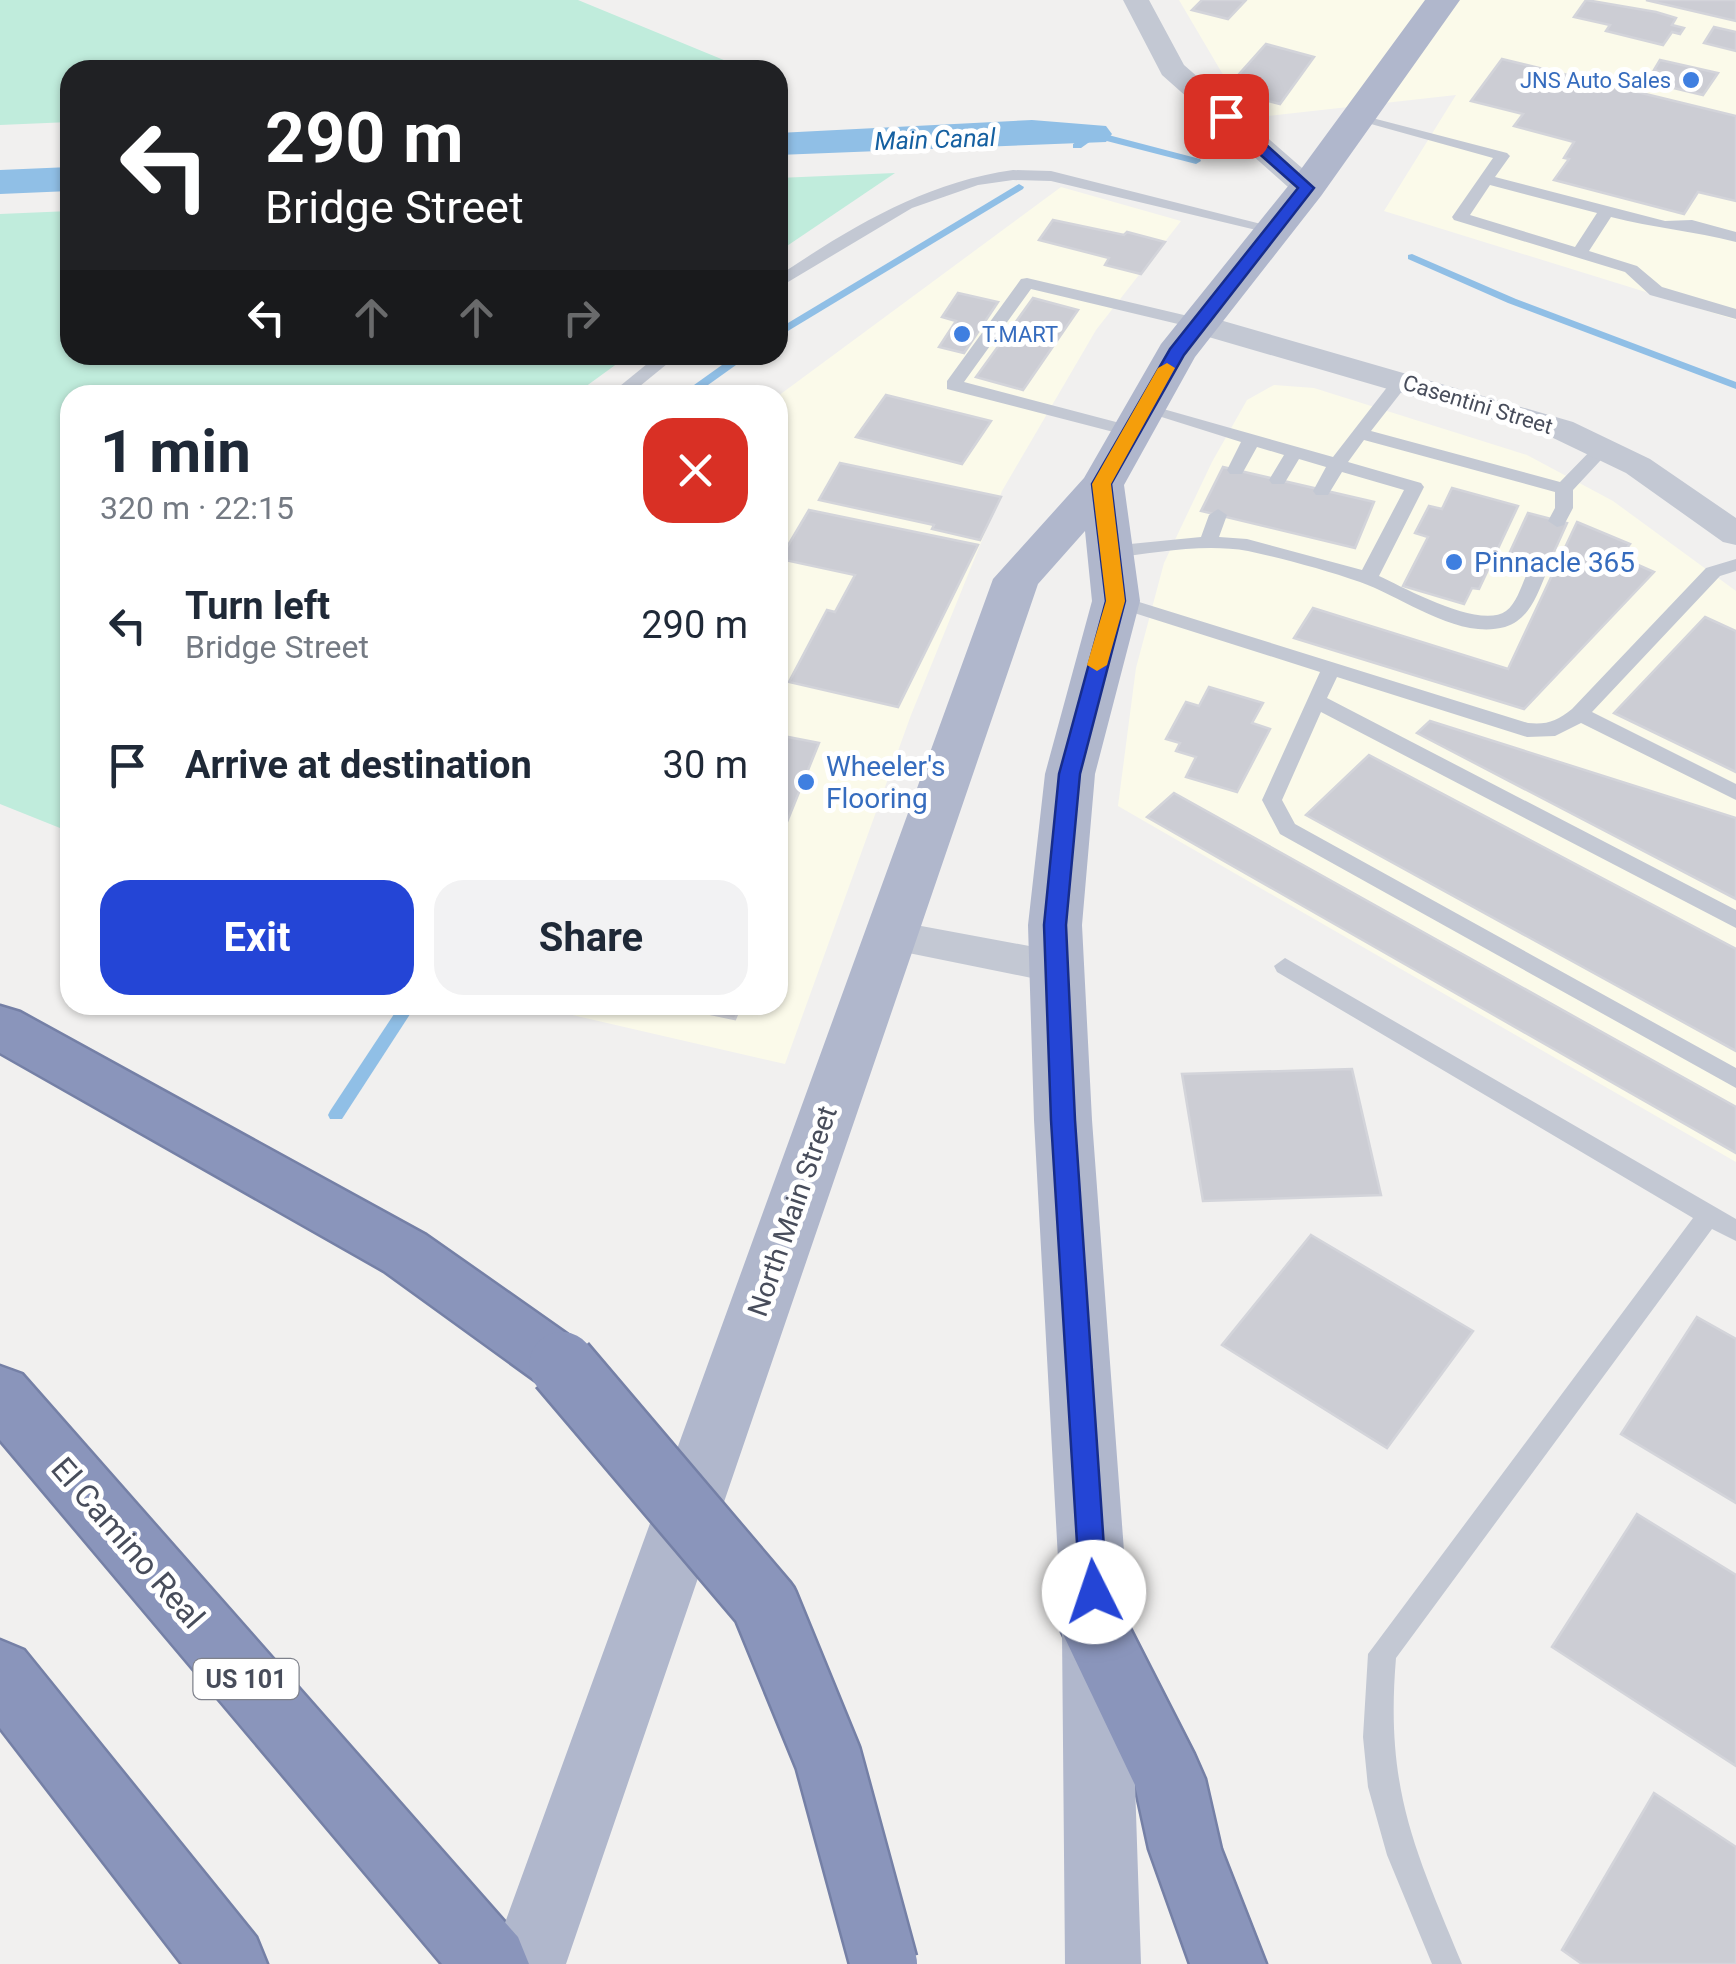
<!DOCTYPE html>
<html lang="en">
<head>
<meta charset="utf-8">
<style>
  body { margin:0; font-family:Roboto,sans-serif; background:#f2f2f3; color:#1f2937; height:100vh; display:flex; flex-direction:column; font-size:38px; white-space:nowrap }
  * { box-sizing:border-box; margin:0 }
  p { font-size:32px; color:#747a83 }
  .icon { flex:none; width:55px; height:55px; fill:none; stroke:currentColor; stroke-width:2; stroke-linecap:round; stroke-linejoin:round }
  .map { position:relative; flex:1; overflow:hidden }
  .side { position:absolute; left:60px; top:385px; width:728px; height:630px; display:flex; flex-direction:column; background:#fff; border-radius:30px; box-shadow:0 2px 8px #0004 }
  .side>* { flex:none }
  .top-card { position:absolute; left:60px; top:60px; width:728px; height:305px; border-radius:30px; box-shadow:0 2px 8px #0004; background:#202124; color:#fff; overflow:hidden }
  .pin { position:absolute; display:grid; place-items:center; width:85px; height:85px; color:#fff; margin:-42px; border-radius:20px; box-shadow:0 5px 15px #0006 }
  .me { position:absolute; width:110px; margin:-55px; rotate:356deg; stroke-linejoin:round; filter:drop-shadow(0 0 8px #0008) }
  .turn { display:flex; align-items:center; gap:35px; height:210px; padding:0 40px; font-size:45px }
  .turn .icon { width:130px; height:130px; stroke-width:2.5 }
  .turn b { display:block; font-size:70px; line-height:85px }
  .lanes { display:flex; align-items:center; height:95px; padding:0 40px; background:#0003; justify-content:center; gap:50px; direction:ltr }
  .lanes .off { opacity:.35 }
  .round { display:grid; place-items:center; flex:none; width:105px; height:105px; border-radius:30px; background:#f2f2f3 }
  .overview { display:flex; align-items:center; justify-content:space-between; height:170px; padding:0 40px }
  h1 { font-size:60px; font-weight:700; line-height:75px }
  .primary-button { display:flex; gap:20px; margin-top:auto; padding:20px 40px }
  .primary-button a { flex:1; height:115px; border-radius:30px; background:#2445d6; color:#fff; font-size:40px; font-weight:700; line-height:115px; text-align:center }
  .primary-button a+a { background:#f2f2f3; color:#1f2937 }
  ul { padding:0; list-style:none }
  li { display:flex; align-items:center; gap:30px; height:140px; padding:0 40px }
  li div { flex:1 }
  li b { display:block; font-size:38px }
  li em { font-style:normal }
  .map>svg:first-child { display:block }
  .commercial { fill:#fbfaea }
  .green { fill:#c0ecdc }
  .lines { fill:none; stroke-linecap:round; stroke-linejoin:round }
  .stream { fill:#90bfe6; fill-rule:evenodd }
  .canal { fill:#90bfe6; fill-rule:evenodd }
  .building { fill:#cccdd4; stroke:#d3d4da; stroke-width:2.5 }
  .motorway-casing { stroke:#7580a6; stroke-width:5 }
  .service { fill:#c3c8d3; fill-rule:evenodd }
  .minor { fill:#c3c8d3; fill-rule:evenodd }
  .primary { fill:#b0b7cc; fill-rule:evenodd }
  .motorway { fill:#8a95bb; fill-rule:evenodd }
  .motorway-bridge-casing { stroke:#7580a6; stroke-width:71; stroke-linecap:butt }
  .motorway-bridge { stroke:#8a95bb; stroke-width:66 }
  .route { fill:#2445d6; stroke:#172d8b; stroke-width:2.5 }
  .slow { fill:#f59e0b }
  .shop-dot { fill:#3f7fe0; stroke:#fff; stroke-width:4 }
  .labels { text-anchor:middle; stroke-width:10; stroke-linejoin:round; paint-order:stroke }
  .far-shop-label { font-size:22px; fill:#366cbe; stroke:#fff; text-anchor:end }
  .far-street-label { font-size:22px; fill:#484d5b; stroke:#fff }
  .far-water-label { font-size:25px; font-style:italic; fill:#1560a1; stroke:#fff }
  .shield { fill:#fff; stroke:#7f828c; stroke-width:2.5 }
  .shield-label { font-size:25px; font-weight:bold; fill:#484d5b }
  .shop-label { font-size:28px; fill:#366cbe; stroke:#fff; text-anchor:start }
  .street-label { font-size:28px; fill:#484d5b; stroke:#fff }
  .near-street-label { font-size:32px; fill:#484d5b; stroke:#fff }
</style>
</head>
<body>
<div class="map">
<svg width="1736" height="1964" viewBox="0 0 1736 1964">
  <rect width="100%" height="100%" fill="#f1f0ef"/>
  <g class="commercial">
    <path d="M1179,0h557v320l-352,-109 72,-116 -189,21 -32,-21z"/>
    <path d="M1061,187l120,34 -85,109 -94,161 -91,224 -126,349 -230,-53 -1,-6h224v-609z"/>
    <path d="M1274,385l40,3 213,67 86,46 123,90v571l-618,-356 18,-138 28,-105 48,-101 35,-62z"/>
  </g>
  <g class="green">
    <path d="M0,0h578l170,70h-678v52l-70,3z"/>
    <path d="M895,173l-117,79v-74z"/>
    <path d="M70,211v144h559l-55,40h-504v437l-70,-28v-590z"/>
  </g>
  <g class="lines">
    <g class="stream">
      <path d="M1093,131l107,28 1,2 -5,3 -101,-26 -14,10h-8v-4z"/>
      <path d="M1019,184l5,3 -1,2 -245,148v-8z"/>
      <path d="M1412,254l104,45 220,83v7l-228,-86 -100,-44v-4z"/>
      <path d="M736,355h14l-56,40h-14z"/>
      <path d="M400,1005h16l-74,114h-12l-2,-4 2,-4z"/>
    </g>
    <g class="canal">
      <path d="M1032,120l74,6 6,8 -6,8 -328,13v-22z"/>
      <path d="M70,167v24l-70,3v-24z"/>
    </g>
  </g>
  <g class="building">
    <path d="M1202,0h37l6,1 -17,18 -36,-9z"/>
    <path d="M1586,0l70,12 20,6 -4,7 12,3 -4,6 -8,-2 -9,13 -57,-14 4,-6 -36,-8z"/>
    <path d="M1646,0h90v21z"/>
    <path d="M1714,27l22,5v19l-32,-8z"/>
    <path d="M1266,44l48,13 -34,47 -39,-10 -8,-13z"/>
    <path d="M1502,59l234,57v85l-38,-9 -14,22 -130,-34 15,-21 -5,-1 10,-16 -60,-16 9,-12 -52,-13z"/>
    <path d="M1660,60l58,13 -15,22 -38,-9 8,-11 -19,-5z"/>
    <path d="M1053,220l71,15 3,-3 38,10 -24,32 -36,-9 4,-7 -70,-18z"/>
    <path d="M958,293l40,9 -34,51 -25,-6 17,-26 -14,-4z"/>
    <path d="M1033,298l45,12 -55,80 -47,-13z"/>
    <path d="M886,395l105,26 -29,43 -106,-27z"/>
    <path d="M840,463l161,34 -21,43 -48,-11 2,-4 -115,-25z"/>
    <path d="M1223,467l151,35 -19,46 -154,-37z"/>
    <path d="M1452,488l66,18 -39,83 -7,-1 -8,16 -61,-18 25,-49 -13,-4 14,-27 13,3z"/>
    <path d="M809,510l169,35 -80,162 -109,-25 38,-72 8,2 20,-37 -75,-16z"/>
    <path d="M1528,513l39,10 -24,53 -39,-11z"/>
    <path d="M1577,522l53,22 -10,13 34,15 -130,137 -230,-71 19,-30 195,61z"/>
    <path d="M1705,617l31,14v141l-122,-59z"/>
    <path d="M1209,687l54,16 -11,20 18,6 -33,63 -51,-15 10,-20 -20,-6 4,-8 -14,-4 20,-37 13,4z"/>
    <path d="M1430,721l306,97v81l-319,-166z"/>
    <path d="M778,735l41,8 -41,101z"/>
    <path d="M1369,755l367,194v102l-430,-236z"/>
    <path d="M1174,793l562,314v46l-589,-336z"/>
    <path d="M667,1005h74l-6,14z"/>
    <path d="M1352,1069l29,126 -178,6 -21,-127z"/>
    <path d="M1311,1235l162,96 -86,117 -165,-103z"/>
    <path d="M1697,1317l39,22v164l-115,-69z"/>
    <path d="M1637,1514l99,61v191l-184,-119z"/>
    <path d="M1654,1793l82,54v117h-154l-20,-14z"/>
  </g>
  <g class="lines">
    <g class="motorway-casing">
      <g id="motorway">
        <path d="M0,1006l20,6 406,223 158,111 9,19 -9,19 -22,8 -22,-8 -156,-113 -384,-218z"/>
        <path d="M0,1366l22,8 496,563 11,27h-87l-442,-524z"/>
        <path d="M1096,1600l24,9 74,145 11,25 16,70 45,115h-76l-41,-115 -14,-64 -73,-153 10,-23z"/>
        <path d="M0,1640l24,10 232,287 11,27h-85l-182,-236z"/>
      </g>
    </g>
    <g class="service">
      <path d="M1353,113l154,40 3,3 -15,21 170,44 27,-1 44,12v10c-42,-11 -83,-14 -125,-25l-22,34 48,15 25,21 74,22v10l-86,-24 -25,-23 -171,-52 -2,-3 41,-59 -140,-39zM1490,185l107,28 -22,34 -105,-32z"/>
      <path d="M1013,170l38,1 230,58 -8,5 -222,-53 -38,-1 -35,5 -66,23 -134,80v-12c74,-49 145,-93 235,-106z"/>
      <path d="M1027,278l178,42v8l-6,1 -168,-40 -67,93 171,45v8l-6,1 -182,-47v-8l74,-102z"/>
      <path d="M658,355h20l-49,40h-20z"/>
      <path d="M1401,376l9,5 -39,50 189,51 38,-39 6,-1 9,5 -40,43v18l-9,17 -7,2 -9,-6 7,-13v-16l-191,-52 -16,22 73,21 3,4 -45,89c26,12 101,54 127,35 12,-9 16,-29 23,-41h14l3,4c-9,21 -17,46 -41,53 -48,13 -102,-30 -145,-45 -35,-12 -75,-23 -112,-31 -45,-8 -93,2 -138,7l-9,-6 9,-6 91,-9 8,-22 9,-6 9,6 -8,22 28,2 115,31 42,-80 -62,-18 -14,23h-12l-3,-4 13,-24 -27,-8 -15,25h-12l-3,-4 15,-25 -27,-8 -15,27h-12l-3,-4 14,-28 -108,-34 9,-5 191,54 62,-80z"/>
      <path d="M1736,559v12l-16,5 -128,136 144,72v16l-155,-77 -26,13 -28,1 -190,-60 -10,21 409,212v18l-415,-216 -39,88 13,24 441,244v20l-456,-254 -18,-34 58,-128 -211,-67 -3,-4 10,-6 7,2 405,126c19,2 29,-2 44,-14l134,-141z"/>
      <path d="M1285,958l451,261v22l-24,-12 -316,429c-11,130 18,190 66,306h-30l-45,-109 -19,-68 -5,-50 5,-83 325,-436 -416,-246 -3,-6z"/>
    </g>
    <g class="minor">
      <path d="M1123,0h26l35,65 134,117 4,6 -4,6h-22l-134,-119z"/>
      <path d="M1199,314l374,108 77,37 86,59v27l-13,-3 -97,-69 -77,-37 -361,-105 -5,-7 5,-7z"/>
      <path d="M889,920l167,31 15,5 6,11 -6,11 -15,5 -182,-37 -6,-11 6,-11z"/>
    </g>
    <path class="primary" d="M1425,0h35l-139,196 -126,161 -71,128 16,116 -45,173 -13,151 10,195 38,512 11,332h-76l-3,-332 -28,-512 -6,-195 17,-151 47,-173 -7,-70 -47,53 -472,1380h-76l503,-1385 91,-101 77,-134 132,-164z"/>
    <use href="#motorway" class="motorway"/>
    <g class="motorway-bridge-casing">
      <path id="motorway-bridge" d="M562,1365l203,239 63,154 56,206"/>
    </g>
    <use href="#motorway-bridge" class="motorway-bridge"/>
  </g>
  <path class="route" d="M1221,113h10l83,75 -130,167 -73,129 14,117 -45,173 -14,151 9,195 32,472 -4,9 -9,4 -10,-4 -4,-9 -29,-472 -7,-195 15,-151 47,-173 -14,-117 78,-135 128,-161 -77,-68z"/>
  <path class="slow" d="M1167,363l8,5 -64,116 14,117 -18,64 -10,6 -10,-6 19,-64 -14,-117 66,-116z"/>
  <g class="shop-dot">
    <circle cx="1691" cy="80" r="10"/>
    <circle cx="962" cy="334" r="10"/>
    <circle cx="1454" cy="562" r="10"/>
    <circle cx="806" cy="782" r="10"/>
  </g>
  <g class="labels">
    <g class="far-shop-label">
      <text x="1671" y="88">JNS Auto Sales</text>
      <text x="982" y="342" text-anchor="start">T.MART</text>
    </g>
    <g class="far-street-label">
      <text transform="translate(1478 404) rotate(17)" y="8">Casentini Street</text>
    </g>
    <g class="far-water-label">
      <text transform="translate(935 139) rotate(-2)" y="9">Main Canal</text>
    </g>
    <rect class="shield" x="193.5" y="1659" width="105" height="40" rx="8"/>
    <g class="shield-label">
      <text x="246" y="1688">US 101</text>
    </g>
    <g class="shop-label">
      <text x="1474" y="572">Pinnacle 365</text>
      <text x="826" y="776">Wheeler's<tspan x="826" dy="32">Flooring</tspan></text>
    </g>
    <g class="street-label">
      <text transform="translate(792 1211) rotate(-71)" y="10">North Main Street</text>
    </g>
    <g class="near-street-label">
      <text transform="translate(128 1543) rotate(49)" y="11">El Camino Real</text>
    </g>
  </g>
</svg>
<div class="pin" style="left:1226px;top:116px;background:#d93025"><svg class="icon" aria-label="arrive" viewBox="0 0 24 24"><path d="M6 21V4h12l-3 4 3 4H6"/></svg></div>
<svg class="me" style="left:1094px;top:1592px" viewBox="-20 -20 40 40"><circle r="19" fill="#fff"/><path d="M0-13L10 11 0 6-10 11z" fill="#2445d6"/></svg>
<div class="top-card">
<div class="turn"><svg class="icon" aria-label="left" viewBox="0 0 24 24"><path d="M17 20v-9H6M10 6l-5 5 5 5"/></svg><div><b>290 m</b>Bridge Street</div></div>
<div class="lanes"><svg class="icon" aria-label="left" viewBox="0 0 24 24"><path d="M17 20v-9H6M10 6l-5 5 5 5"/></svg><svg class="icon off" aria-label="ahead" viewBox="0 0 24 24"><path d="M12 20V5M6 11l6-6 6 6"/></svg><svg class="icon off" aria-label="ahead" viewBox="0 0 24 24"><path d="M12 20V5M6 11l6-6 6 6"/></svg><svg class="icon off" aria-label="right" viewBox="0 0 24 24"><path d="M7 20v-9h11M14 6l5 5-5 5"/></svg></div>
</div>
<section class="side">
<div class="overview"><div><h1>1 min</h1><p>320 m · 22:15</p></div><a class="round" style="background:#d93025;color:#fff"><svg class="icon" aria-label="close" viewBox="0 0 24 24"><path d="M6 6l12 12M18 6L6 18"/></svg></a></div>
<ul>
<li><svg class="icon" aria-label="left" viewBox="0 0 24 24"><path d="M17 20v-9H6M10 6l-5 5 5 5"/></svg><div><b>Turn left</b><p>Bridge Street</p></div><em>290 m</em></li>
<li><svg class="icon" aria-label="arrive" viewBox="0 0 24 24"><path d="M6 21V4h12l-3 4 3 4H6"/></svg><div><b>Arrive at destination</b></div><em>30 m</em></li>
</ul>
<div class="primary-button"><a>Exit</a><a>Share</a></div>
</section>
</div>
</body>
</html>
